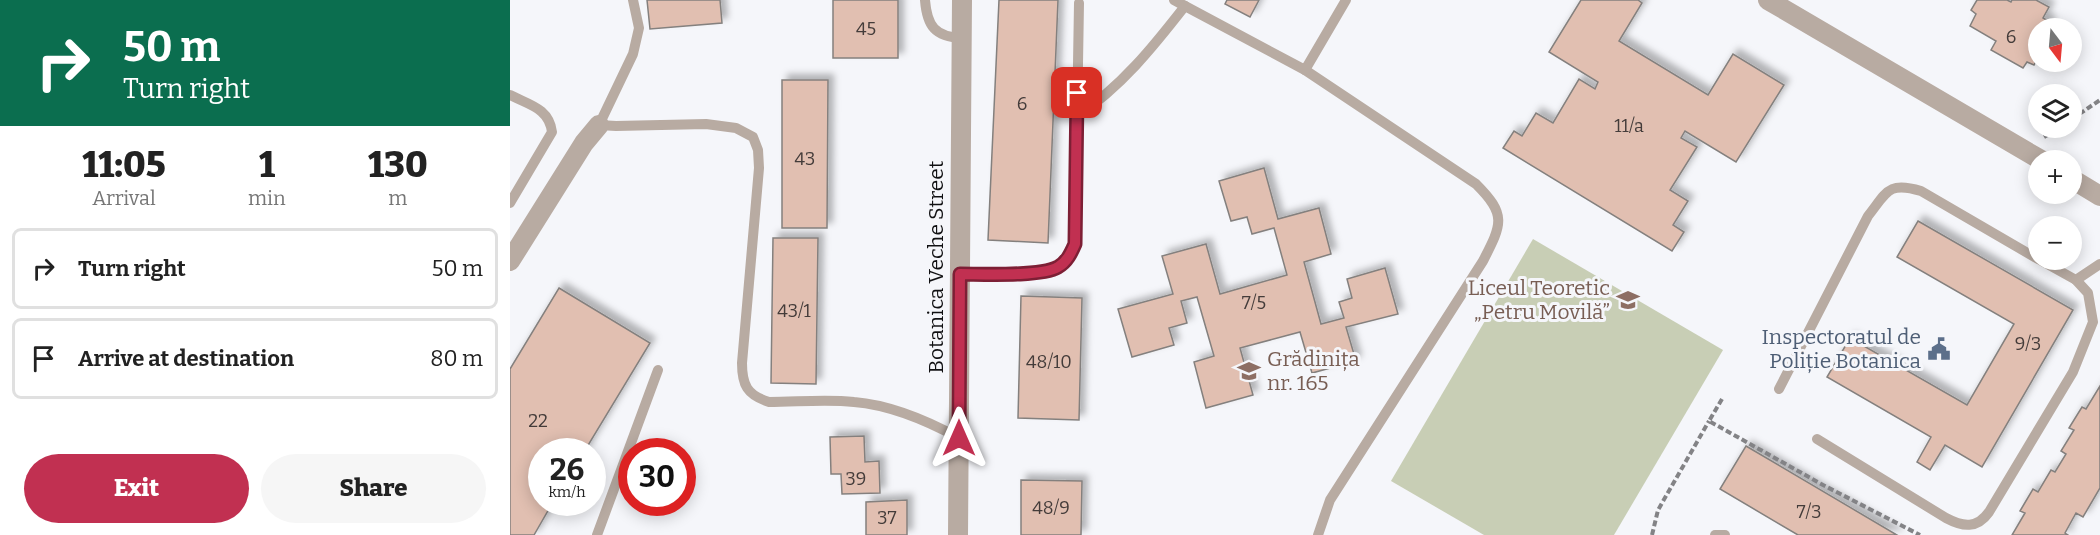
<!DOCTYPE html>
<html lang="en">
<head>
<meta charset="utf-8">
<style>
  body { margin:0; font-family:Bitter,serif; background:#f6f6f6; color:#222; height:100vh; display:flex; flex-direction:column; font-size:22px; white-space:nowrap }
  * { box-sizing:border-box; margin:0 }
  p { font-size:20px; color:#767676 }
  .icon { flex:none; width:33px; height:33px; fill:none; stroke:currentColor; stroke-width:2; stroke-linecap:round; stroke-linejoin:round }
  .map { position:relative; flex:1; overflow:hidden }
  .details { display:flex; flex-direction:column; background:#fff; width:510px }
  .details>* { flex:none }
  .hud { background:#0b6e4f; color:#fff; overflow:hidden }
  .needle { width:39px; rotate:164deg }
  .buttons { position:absolute; left:1518px; top:18px; display:grid; gap:12px }
  .buttons a { display:grid; place-items:center; width:54px; height:54px; border-radius:50%; background:#fff; box-shadow:0 3px 15px #0003; font-size:30px }
  .speed { position:absolute; left:18px; top:438px; display:flex; gap:12px; font-size:30px; font-weight:700; text-align:center }
  .speed>* { display:grid; place-content:center; width:78px; height:78px; border-radius:50%; background:#fff; box-shadow:0 3px 15px #0003; line-height:1 }
  .speed small { font-size:15px; font-weight:400 }
  .speed .limit { border:9px solid #d22; background:#fff; color:#111 }
  .pin { position:absolute; display:grid; place-items:center; width:51px; height:51px; color:#fff; margin:-26px; border-radius:12px; box-shadow:0 3px 9px #0006 }
  .me { position:absolute; width:66px; margin:-33px; rotate:0deg; stroke-linejoin:round; filter:drop-shadow(0 0 4px #0008) }
  .turn { display:flex; align-items:center; gap:21px; height:126px; padding:0 24px; font-size:27px }
  .turn .icon { width:78px; height:78px; stroke-width:2.5 }
  .turn b { display:block; font-size:42px; line-height:51px }
  .eta { display:flex; justify-content:space-evenly; align-items:center; height:102px; text-align:center }
  .eta b { font-size:36px; font-weight:800; line-height:42px }
  .button { display:flex; gap:12px; margin-top:auto; padding:12px 24px }
  .button a { flex:1; height:69px; border-radius:36px; background:#c13051; color:#fff; font-size:24px; font-weight:800; line-height:69px; text-align:center }
  .button a+a { background:#f6f6f6; color:#222 }
  ul { padding:0; list-style:none }
  li { display:flex; align-items:center; gap:18px; height:81px; margin:0 12px 9px; padding:0 12px; border:3px solid #e0e0e0; border-radius:9px }
  li div { flex:1 }
  li b { display:block; font-size:22px }
  li em { font-style:normal }
  main { display:flex; flex:1; min-height:0 }
  .map>svg:first-child { display:block }
  .green { fill:#c8ceb5 }
  .building { fill:#e1bfb1; stroke:#84807e; stroke-width:1.5; filter:url(#shadow) }
  .lines { fill:none; stroke-linecap:round; stroke-linejoin:round }
  .path { stroke:#838386; stroke-width:4; stroke-dasharray:6 3; stroke-linecap:butt }
  .lane { stroke:#b8aba2; stroke-width:10 }
  .street { stroke:#b8aba2; stroke-width:20 }
  .route-casing { stroke:#7d1f35; stroke-width:15 }
  .route { stroke:#c13051; stroke-width:10 }
  .labels { text-anchor:middle; stroke-width:6; stroke-linejoin:round; paint-order:stroke }
  .number-label { font-size:18px; fill:#443c3a }
  .street-label { font-size:21px; fill:#101012; stroke:#f5f6fa }
  .education-label { font-size:21px; fill:#785e54; stroke:#f5f6fa; text-anchor:end }
  .service-label { font-size:21px; fill:#4e5e75; stroke:#f5f6fa; text-anchor:end }
</style>
</head>
<body>
<main>
<section class="details">
<div class="hud">
<div class="turn"><svg class="icon" aria-label="right" viewBox="0 0 24 24"><path d="M7 20v-9h11M14 6l5 5-5 5"/></svg><div><b>50 m</b>Turn right</div></div>
</div>
<div class="eta">
<div><b>11:05</b><p>Arrival</p></div>
<div><b>1</b><p>min</p></div>
<div><b>130</b><p>m</p></div>
</div>
<ul>
<li><svg class="icon" aria-label="right" viewBox="0 0 24 24"><path d="M7 20v-9h11M14 6l5 5-5 5"/></svg><div><b>Turn right</b></div><em>50 m</em></li>
<li><svg class="icon" aria-label="arrive" viewBox="0 0 24 24"><path d="M6 21V4h12l-3 4 3 4H6"/></svg><div><b>Arrive at destination</b></div><em>80 m</em></li>
</ul>
<div class="button"><a>Exit</a><a>Share</a></div>
</section>
<div class="map">
<svg width="1590" height="535" viewBox="0 0 1590 535">
  <defs>
    <filter id="shadow"><feDropShadow dx="5.5" dy="-5.5" stdDeviation="3" flood-color="#0004"/></filter>
  </defs>
  <rect width="100%" height="100%" fill="#f5f6fa"/>
  <path class="green" d="M1023,239l190,111 -109,185h-130l-93,-54z"/>
  <g class="building">
    <path d="M137,0h73l2,23 -72,6z"/>
    <rect x="323" y="0" width="65" height="58"/>
    <path d="M489,0h59l-10,243 -60,-3z"/>
    <path d="M717,0h32l-9,17 -25,-13z"/>
    <path d="M1071,0h57l4,3 -23,38 89,54 25,-41 51,31 -48,77 -51,-31 -4,7 16,9 -27,43 18,11 -15,24 11,7 -12,19 -169,-103 11,-17 8,5 14,-23 17,10 26,-44 16,10 3,-7 -49,-30z"/>
    <path d="M1467,0h30l4,2 1,-2h24l13,7 -6,11 7,4 -3,6h-9v6l-3,-2 -5,8 8,5v16h-2l-2,4 -7,-3 -4,6 -32,-18 5,-9 -26,-15 6,-12 -5,-4z"/>
    <path d="M272,80h46l-1,148h-45z"/>
    <path d="M754,168l14,51 41,-11 12,46 -27,8 17,62 23,-6 -5,-16 13,-4 -5,-19 38,-11 13,46 -52,13 10,34 -44,12 -12,-41 -60,16 13,47 -47,13 -12,-46 20,-6 -17,-59 -16,4 6,22 -18,5 5,17 -42,12 -14,-48 55,-15 -11,-38 44,-12 14,50 67,-19 -13,-47 -22,6 -5,-17 -16,4 -12,-40z"/>
    <path d="M1408,221l155,89 -91,157 -37,-22 -15,25 -13,-8 14,-25 -104,-60 23,-39 117,67 47,-81 -117,-67z"/>
    <path d="M263,238h45l-2,146 -45,-1z"/>
    <path d="M49,288l91,55 -66,109h-42v50h11l-19,33h-24v-166z"/>
    <path d="M511,296l61,2 -3,122 -61,-2z"/>
    <path d="M1590,386v102l-17,29 -7,-4 -11,20 3,2h-56l13,-22 -5,-2 13,-22 5,3 13,-22 4,2 11,-18 -5,-3 13,-21 -5,-2 13,-21 4,2z"/>
    <path d="M354,436l1,26 14,-1 1,32 -38,1 -1,-20h-10l-1,-37z"/>
    <path d="M1236,446l151,89h-99l-78,-46z"/>
    <path d="M511,480l61,1 -1,54h-60z"/>
    <path d="M397,500v35h-41v-33z"/>
  </g>
  <g class="lines">
    <g class="path">
      <path d="M1562,119l28,-19"/>
      <path d="M1534,137l15,-9"/>
      <path d="M1212,399l-13,22 114,64 97,50"/>
      <path d="M1142,535l6,-25 51,-89"/>
    </g>
    <g class="lane">
      <path d="M123,0l6,28 -6,26 -34,71 17,1 90,-2 30,4 17,9 5,13 1,18 -17,195c0,22 5,32 27,39 28,0 57,-3 85,0 37,3 72,18 105,36"/>
      <path d="M415,0c2,26 10,37 37,38"/>
      <path d="M664,0l11,6"/>
      <path d="M795,70l171,114c31,31 26,40 7,77l-153,239 -12,35"/>
      <path d="M0,95c19,10 39,13 42,37l-42,71"/>
      <path d="M567,116c44,-29 76,-69 108,-110l120,64 41,-70"/>
      <path d="M1530,260l36,20"/>
      <path d="M450,274c22,0 81,3 98,-7 9,-5 13,-14 17,-22l4,-242"/>
      <path d="M1269,389l89,-173c19,-24 20,-35 53,-25l117,68"/>
      <path d="M1307,439l129,79c17,9 31,11 43,-6l84,-140 20,-50 -5,-29 -12,-13 24,-16"/>
      <path d="M87,535l61,-165"/>
      <path d="M1205,535h10"/>
    </g>
    <g class="street">
      <path d="M1258,0l273,160"/>
      <path d="M1562,179l28,17"/>
      <path d="M0,261l74,-118 15,-18"/>
      <path d="M448,535l4,-535"/>
    </g>
  </g>
  <g class="lines">
    <g class="route-casing">
      <path id="route" d="M449,438l1,-164c22,0 81,3 98,-7 9,-5 13,-14 17,-23l2,-151"/>
    </g>
    <use href="#route" class="route"/>
  </g>
  <defs>
    <g id="school-bare" transform="scale(1.8)"><path d="M0-5L7-2L0 1L-7-2ZM-4 1L0 2.5L4 1V4Q0 6-4 4Z" fill="#8d6e63" stroke="#f5f6fa" stroke-width="2.5" paint-order="stroke"/></g>
    <g id="civic-bare" transform="scale(1.8)"><path d="M-.6-6.5H3V-4.5H.6V-3L4-1V1h2V6H-6V1h2V-1L-.6-3ZM-1.2 2.5V6h2.4V2.5Z" fill="#5c6f8a" stroke="#f5f6fa" stroke-width="2.5" paint-order="stroke"/></g>
  </defs>
  <g fill-rule="evenodd">
    <use href="#school-bare" x="1118" y="300"/>
    <use href="#civic-bare" x="1429" y="349"/>
    <use href="#school-bare" x="739" y="371"/>
  </g>
  <g class="labels">
    <g class="number-label">
      <text x="356" y="35">45</text>
      <text x="1501" y="43">6</text>
      <text x="512" y="110">6</text>
      <text x="1119" y="132">11/a</text>
      <text x="295" y="165">43</text>
      <text x="744" y="309">7/5</text>
      <text x="284" y="317">43/1</text>
      <text x="1518" y="350">9/3</text>
      <text x="539" y="368">48/10</text>
      <text x="28" y="427">22</text>
      <text x="346" y="485">39</text>
      <text x="541" y="514">48/9</text>
      <text x="1299" y="518">7/3</text>
      <text x="377" y="524">37</text>
    </g>
    <g class="street-label">
      <text transform="translate(426 267) rotate(-90)" y="7">Botanica Veche Street</text>
    </g>
    <g class="education-label">
      <text x="1100" y="295">Liceul Teoretic<tspan x="1100" dy="24">„Petru Movilă”</tspan></text>
      <text x="757" y="366" text-anchor="start">Grădinița<tspan x="757" dy="24">nr. 165</tspan></text>
    </g>
    <g class="service-label">
      <text x="1411" y="344">Inspectoratul de<tspan x="1411" dy="24">Poliție Botanica</tspan></text>
    </g>
  </g>
</svg>
<div class="buttons">
<a><svg class="needle" viewBox="-14 -14 28 28"><path d="M0-13l5 13h-10z" fill="#e53935"/><path d="M0 13l5-13h-10z" fill="#767676"/></svg></a>
<a><svg class="icon" aria-label="layers" viewBox="0 0 24 24"><path d="M12 4l9 5-9 5-9-5zM3 14l9 5 9-5"/></svg></a>
<a>+</a>
<a>−</a>
</div>
<div class="speed"><div>26<small>km/h</small></div><div class="limit">30</div></div>
<div class="pin" style="left:567px;top:93px;background:#d93025"><svg class="icon" aria-label="arrive" viewBox="0 0 24 24"><path d="M6 21V4h12l-3 4 3 4H6"/></svg></div>
<svg class="me" style="left:449px;top:438px" viewBox="-20 -20 40 40"><path d="M0-17L14 15 0 8-14 15z" fill="#c13051" stroke="#fff" stroke-width="4"/></svg>
</div>
</main>
</body>
</html>
